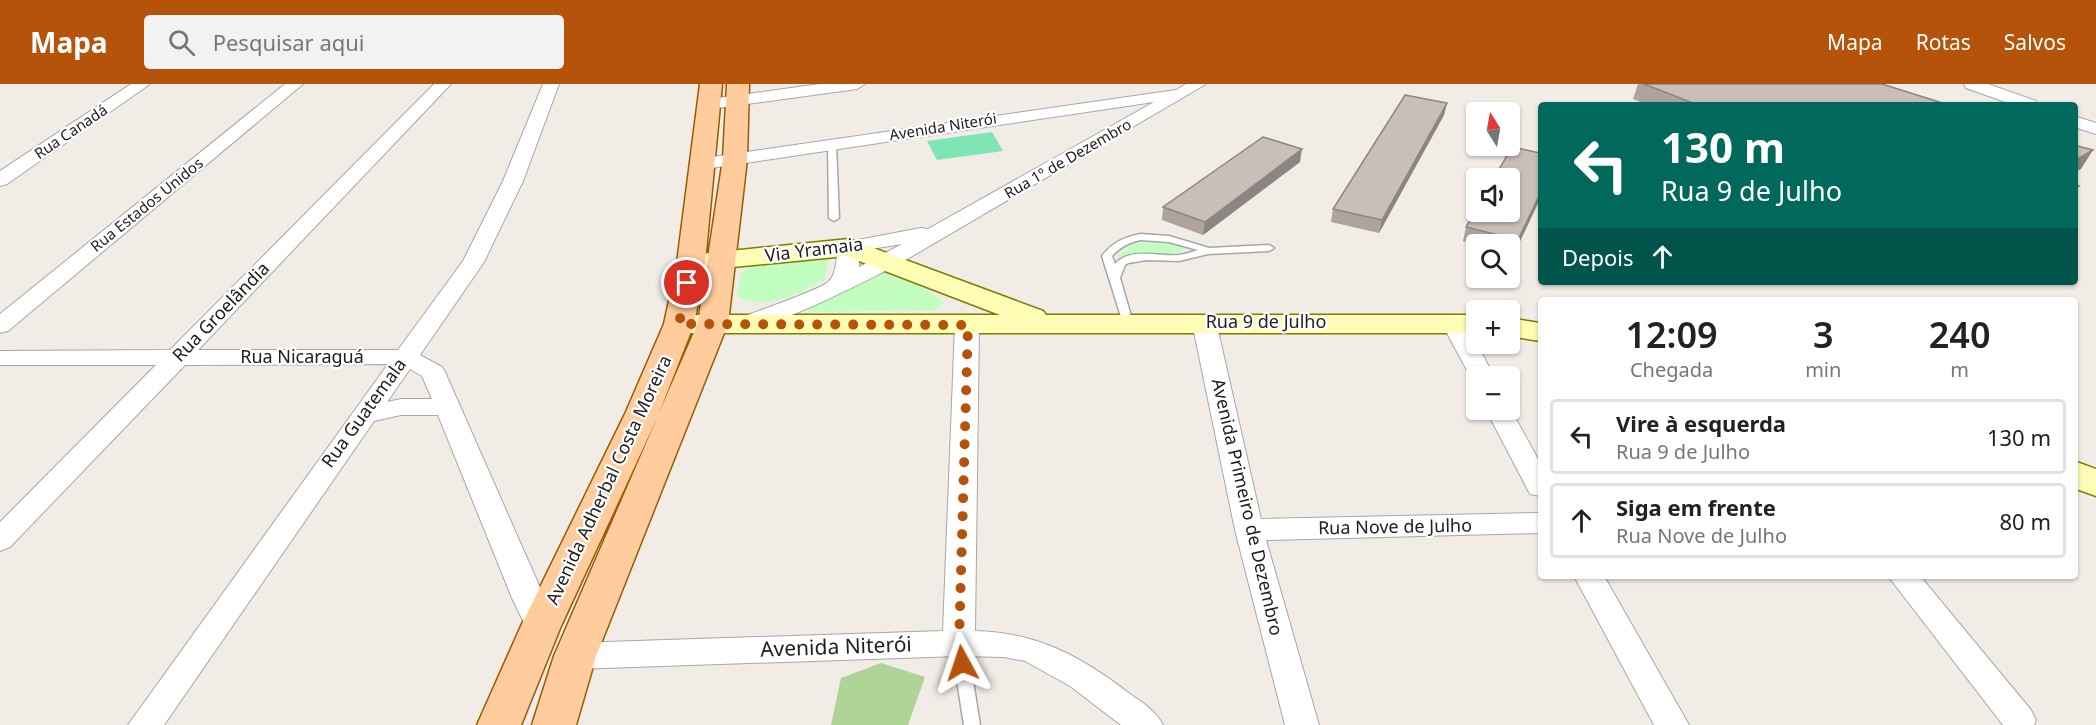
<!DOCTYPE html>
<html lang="pt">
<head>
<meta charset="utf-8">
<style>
  body { margin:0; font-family:"Noto Sans",sans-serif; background:#f2f2f2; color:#222; height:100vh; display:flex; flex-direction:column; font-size:22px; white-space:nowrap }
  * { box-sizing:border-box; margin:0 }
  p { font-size:20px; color:#767676 }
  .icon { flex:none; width:33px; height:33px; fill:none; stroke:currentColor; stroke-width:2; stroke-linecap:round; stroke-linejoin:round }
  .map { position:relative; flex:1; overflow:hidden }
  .sheet { position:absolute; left:1538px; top:213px; width:540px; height:282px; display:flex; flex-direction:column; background:#fff; border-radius:6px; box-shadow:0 2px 4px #0004 }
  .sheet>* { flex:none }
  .banner { position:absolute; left:1538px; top:18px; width:540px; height:183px; border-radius:6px; box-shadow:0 2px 4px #0004; background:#00695c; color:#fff; overflow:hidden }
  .needle { width:39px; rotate:349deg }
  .fabs { position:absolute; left:1466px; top:18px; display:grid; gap:12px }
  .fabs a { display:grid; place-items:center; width:54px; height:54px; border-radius:6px; background:#fff; box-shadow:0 2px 4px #0004; font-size:30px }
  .pin { position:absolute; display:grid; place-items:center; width:51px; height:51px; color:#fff; margin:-26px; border:3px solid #fff; border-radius:50%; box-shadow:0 2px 6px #0007 }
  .me { position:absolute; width:66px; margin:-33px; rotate:355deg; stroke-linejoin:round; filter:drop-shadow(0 0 4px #0008) }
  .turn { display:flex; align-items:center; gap:21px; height:126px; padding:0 24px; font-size:27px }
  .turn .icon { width:78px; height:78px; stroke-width:2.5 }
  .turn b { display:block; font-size:42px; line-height:51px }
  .then { display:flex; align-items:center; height:57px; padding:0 24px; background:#0003; gap:12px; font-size:22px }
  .eta { display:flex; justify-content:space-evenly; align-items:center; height:102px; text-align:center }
  .eta b { font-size:36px; font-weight:600; line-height:42px }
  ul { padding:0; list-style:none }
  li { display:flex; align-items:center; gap:18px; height:75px; margin:0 12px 9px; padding:0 12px; border:3px solid #e0e0e0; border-radius:6px }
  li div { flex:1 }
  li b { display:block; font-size:22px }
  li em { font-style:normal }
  header { display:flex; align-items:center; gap:36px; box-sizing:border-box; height:84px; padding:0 30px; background:#b45309; color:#fff }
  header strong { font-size:28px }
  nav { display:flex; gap:33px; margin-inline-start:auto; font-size:21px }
  .search { width:420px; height:54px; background:#f2f2f2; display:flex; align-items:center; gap:15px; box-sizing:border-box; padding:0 21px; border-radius:6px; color:#767676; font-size:22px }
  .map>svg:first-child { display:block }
  .forest { fill:#afd497 }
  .park { fill:#c1fec0 }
  .pitch { fill:#7ee6b4 }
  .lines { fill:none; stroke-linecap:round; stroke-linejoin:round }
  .service-casing { stroke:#a7a7a7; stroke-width:3 }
  .minor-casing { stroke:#a7a7a7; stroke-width:2 }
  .secondary-casing { stroke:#7c7e00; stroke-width:3 }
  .primary-casing { stroke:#9c5a00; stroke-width:3 }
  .service { fill:#fff; fill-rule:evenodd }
  .minor { fill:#fff; fill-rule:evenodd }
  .secondary { fill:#fffcb6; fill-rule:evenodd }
  .primary { fill:#ffcc9d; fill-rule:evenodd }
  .wall { fill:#aea39e }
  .shaded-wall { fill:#8d8581 }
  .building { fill:#cabeb8; stroke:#8d8581; stroke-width:1.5 }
  .route { stroke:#b45309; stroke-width:10; stroke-dasharray:0 18 }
  .labels { text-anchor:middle; stroke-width:4.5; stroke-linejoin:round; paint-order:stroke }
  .far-street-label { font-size:15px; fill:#202020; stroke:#fff }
  .street-label { font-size:18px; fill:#202020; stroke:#fff }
  .near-street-label { font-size:21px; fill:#202020; stroke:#fff }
</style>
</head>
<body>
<header>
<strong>Mapa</strong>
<div class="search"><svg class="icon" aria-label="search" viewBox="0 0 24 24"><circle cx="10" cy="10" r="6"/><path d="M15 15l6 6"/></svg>Pesquisar aqui</div>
<nav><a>Mapa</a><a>Rotas</a><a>Salvos</a></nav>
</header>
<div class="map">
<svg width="2096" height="641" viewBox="0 0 2096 641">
  <rect width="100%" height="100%" fill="#f1ece6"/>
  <path class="forest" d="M881,579l44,14 -17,48h-77l10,-47z"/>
  <g class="park">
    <path d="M1153,158l29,1 12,4 -23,7 -55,3 17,-13z"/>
    <path d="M829,173l-4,23c-30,14 -56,31 -88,17l4,-23 11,-9z"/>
    <path d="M879,187c23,8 48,15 65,32l-8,7 -128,2v-5z"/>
  </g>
  <path class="pitch" d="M992,48l11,19 -66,9 -10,-19z"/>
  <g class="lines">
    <g class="service-casing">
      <g id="service">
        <path d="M832,57l4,3 3,74 -5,3 -5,-3 -1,-74z"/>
        <path d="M1140,150l29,2 40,12 60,-3 5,3 -5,3 -61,3 -29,7 -32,-1 -19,3 -3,2 -5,13 13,45 -5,3 -5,-3 -21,-67c11,-14 21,-18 38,-22zM1140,156l29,2 29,8c-6,2 -12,4 -19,5 -20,2 -49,-8 -64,9l-3,-8c8,-9 16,-13 28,-16z"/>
        <path d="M959,553l5,2 3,4 13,82h-16l-13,-82 3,-4z"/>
      </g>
    </g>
    <g class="minor-casing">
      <g id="minor">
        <path d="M131,0h19l-143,100 -7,2v-15z"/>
        <path d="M285,0h18l-295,247 -8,2v-19z"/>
        <path d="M434,0h17l-253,266h200l65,-89 40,-80 40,-97h16l-36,97 -39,81 -64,93 22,12 3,5 112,254 -5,9 -11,3 -11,-3 -18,-37 -74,-183h-37l-27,6 -210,304h-36l260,-361 -203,1 -175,182 -10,4v-29l156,-157h-156v-14l170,-1zM410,285l12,7 10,23h-31l-14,3z"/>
        <path d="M820,0h45l-8,5 -147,20 -9,-5 9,-5z"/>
        <path d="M1186,0h20l-309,181c-28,14 -132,69 -157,63l-4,-5 4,-5c15,-6 79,-28 88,-36 12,-11 5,-28 14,-39l79,-15 7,1 226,-127 -449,67 -7,-2 -2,-4 2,-4 478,-69zM902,160l-43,23v-16z"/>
        <path d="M1964,0h24l48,17 3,4h-25l-48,-17z"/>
        <path d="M2074,32l22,7v11l-22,-7z"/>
        <path d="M1204,231l8,2 4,5 45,197 279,-6v20l-274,7 53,185h-34l-50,-195 -43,-208 4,-5z"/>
        <path d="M1453,231l8,2 4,5 29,54h-18v6l-6,-6 -29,-54 4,-5z"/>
        <path d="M967,234l8,2 4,5 -4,306c62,1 107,26 155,63 13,9 26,17 33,31h-42l-51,-39 -45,-25 -21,-4 -45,-1 -384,13 -11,-4 -5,-9 5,-9 11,-4 368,-12 12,-306 4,-5z"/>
        <path d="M1509,322l31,57v33l-10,-2 -44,-84h23z"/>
        <path d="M1574,492h30l85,149h-35z"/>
        <path d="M1888,492h32l111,134 5,10 -2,5h-31z"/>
      </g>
    </g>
    <g class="secondary-casing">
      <g id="secondary">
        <path d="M849,155l194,72 3,4h430v18h-797l-11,-3 -4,-6 4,-6 11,-3h321l-154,-59 -155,15 -10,-2 -4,-6 4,-6 10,-2z"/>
        <path d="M1509,234l31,5v18l-31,-5z"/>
        <path d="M2074,377l22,8v27l-22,-8z"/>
      </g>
    </g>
    <g class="primary-casing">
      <path id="primary" d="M700,0h22l-17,179 -11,61 -35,89 39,-90 25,-164 4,-75h22l-2,75 -19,164 -132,333 -20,69h-44l22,-69 104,-240 -97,210 -40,99h-44l44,-99 104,-212 39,-90 13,-61z"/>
    </g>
    <use href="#service" class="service"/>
    <use href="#minor" class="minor"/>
    <use href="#secondary" class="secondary"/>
    <use href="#primary" class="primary"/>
  </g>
  <g class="wall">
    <path d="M1638,0h244l67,21h-301l-15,-6z"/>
    <path d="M1447,19l-3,12 -65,118 -48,-11 2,-13z"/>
    <path d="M1300,78l-97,73 -41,-15 1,-13z"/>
    <path d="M1540,115l-26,55 -5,-1v-9h-32l-14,-3 3,-14z"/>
    <path d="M1661,198h14l-1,3z"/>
  </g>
  <g class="shaded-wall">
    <path d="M1447,19l-3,12 -65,118 3,-13z"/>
    <path d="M1302,65l-2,13 -97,73 2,-13z"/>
    <path d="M2093,66l-12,19 -7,4v-12z"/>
    <path d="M1540,110v5l-26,55 4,-14z"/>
  </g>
  <g class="building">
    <path d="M1644,0h238l67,21h-251z"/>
    <path d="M1405,11l42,8 -65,117 -49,-11z"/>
    <path d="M1263,53l39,12 -97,73 -42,-15z"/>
    <path d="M2074,61l19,5 -19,11z"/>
    <path d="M1512,63l28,6v41l-22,46 -52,-13 10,-17v2h33v-34h-15z"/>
    <path d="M2074,101l5,1 -5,4z"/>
  </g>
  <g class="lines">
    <path class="route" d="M687,199l-8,41 289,1 -9,318 3,20"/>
  </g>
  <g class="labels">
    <g class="far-street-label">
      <text transform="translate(943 43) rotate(-9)" y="5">Avenida Niterói</text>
      <text transform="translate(71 48) rotate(-34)" y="5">Rua Canadá</text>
      <text transform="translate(1068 75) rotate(-30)" y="5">Rua 1º de Dezembro</text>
      <text transform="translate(147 121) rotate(-39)" y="5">Rua Estados Unidos</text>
    </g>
    <g class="street-label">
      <text transform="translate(814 166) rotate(-7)" y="6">Via Yramaia</text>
      <text transform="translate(221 228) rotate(-46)" y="6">Rua Groelândia</text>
      <text x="1266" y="244">Rua 9 de Julho</text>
      <text x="302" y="279">Rua Nicaraguá</text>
      <text transform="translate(364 329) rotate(-54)" y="6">Rua Guatemala</text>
      <text transform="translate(609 396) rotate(-65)" y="6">Avenida Adherbal Costa Moreira</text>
      <text transform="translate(1247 423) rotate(77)" y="6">Avenida Primeiro de Dezembro</text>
      <text transform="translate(1395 443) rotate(-1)" y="6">Rua Nove de Julho</text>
    </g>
    <g class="near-street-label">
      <text transform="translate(836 563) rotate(-2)" y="7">Avenida Niterói</text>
    </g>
  </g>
</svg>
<div class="fabs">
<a><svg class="needle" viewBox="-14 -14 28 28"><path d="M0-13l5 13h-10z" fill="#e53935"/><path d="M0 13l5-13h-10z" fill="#767676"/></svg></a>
<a><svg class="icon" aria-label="sound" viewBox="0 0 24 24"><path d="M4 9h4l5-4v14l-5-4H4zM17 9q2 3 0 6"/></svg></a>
<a><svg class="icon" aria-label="search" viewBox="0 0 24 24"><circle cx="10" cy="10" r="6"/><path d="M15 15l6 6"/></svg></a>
<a>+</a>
<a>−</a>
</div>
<div class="pin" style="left:687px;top:199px;background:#d93025"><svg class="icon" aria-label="arrive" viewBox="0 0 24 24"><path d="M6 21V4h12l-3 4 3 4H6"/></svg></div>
<svg class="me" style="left:962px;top:579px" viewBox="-20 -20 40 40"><path d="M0-17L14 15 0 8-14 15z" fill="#b45309" stroke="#fff" stroke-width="4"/></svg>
<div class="banner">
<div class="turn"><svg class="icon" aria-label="left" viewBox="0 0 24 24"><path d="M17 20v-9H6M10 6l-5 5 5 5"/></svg><div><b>130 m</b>Rua 9 de Julho</div></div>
<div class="then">Depois<svg class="icon" aria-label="ahead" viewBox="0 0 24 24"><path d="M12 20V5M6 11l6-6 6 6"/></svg></div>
</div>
<section class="sheet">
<div class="eta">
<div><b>12:09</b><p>Chegada</p></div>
<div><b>3</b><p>min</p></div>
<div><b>240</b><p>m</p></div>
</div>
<ul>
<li><svg class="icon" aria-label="left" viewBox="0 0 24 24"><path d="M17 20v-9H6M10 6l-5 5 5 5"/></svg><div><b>Vire à esquerda</b><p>Rua 9 de Julho</p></div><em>130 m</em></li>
<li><svg class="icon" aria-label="ahead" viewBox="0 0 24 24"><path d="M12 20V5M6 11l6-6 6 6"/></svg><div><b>Siga em frente</b><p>Rua Nove de Julho</p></div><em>80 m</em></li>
</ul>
</section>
</div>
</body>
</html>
